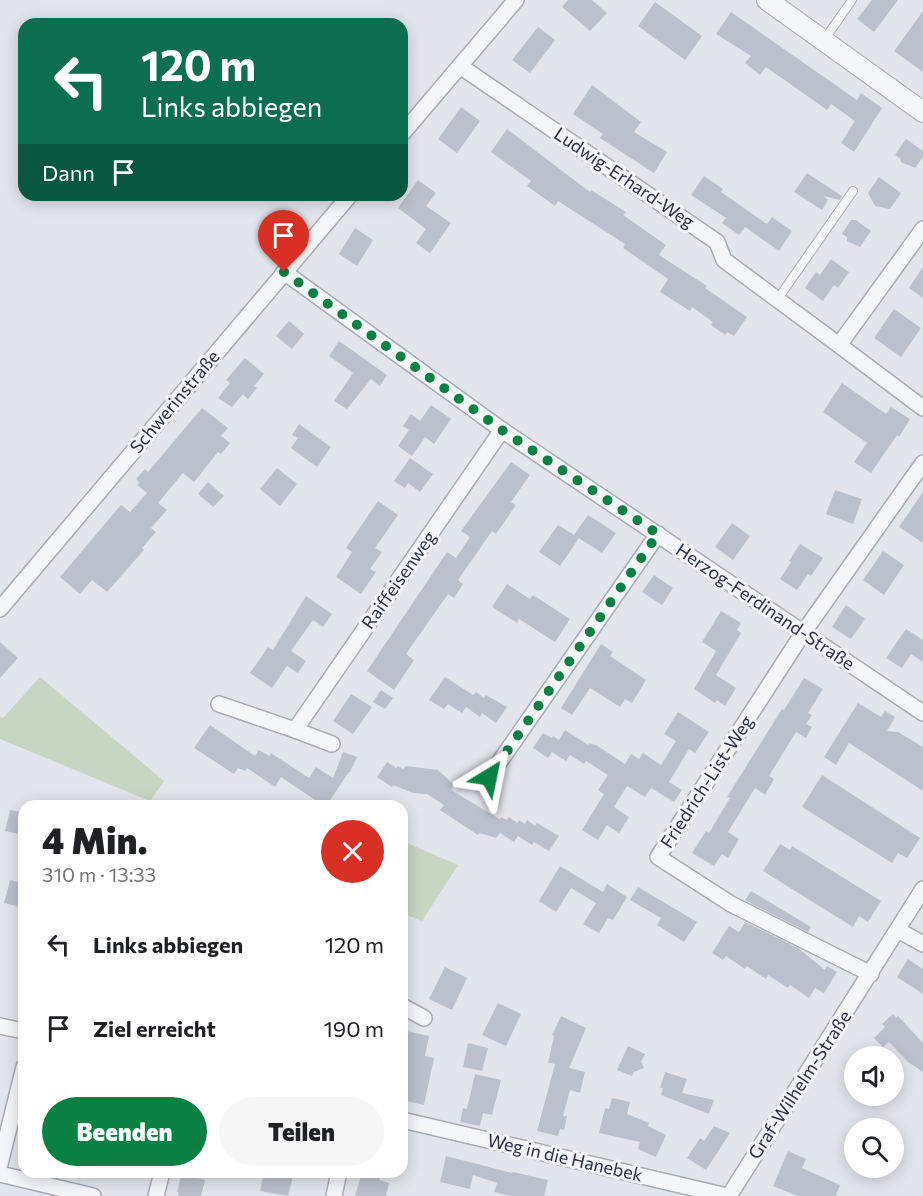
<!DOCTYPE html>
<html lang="de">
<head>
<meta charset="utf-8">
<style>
  body { margin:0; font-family:Commissioner,sans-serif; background:#f6f6f6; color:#202124; height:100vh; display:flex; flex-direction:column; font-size:22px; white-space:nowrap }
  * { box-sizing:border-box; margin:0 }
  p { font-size:20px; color:#757577 }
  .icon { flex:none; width:33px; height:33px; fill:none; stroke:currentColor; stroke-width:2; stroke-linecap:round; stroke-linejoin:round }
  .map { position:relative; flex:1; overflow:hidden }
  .drawer { position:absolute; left:18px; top:800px; width:390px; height:378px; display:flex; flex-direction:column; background:#fff; border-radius:18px; box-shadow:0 3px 15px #0003 }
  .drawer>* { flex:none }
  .hud { position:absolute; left:18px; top:18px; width:390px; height:183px; border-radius:18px; box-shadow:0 3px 15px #0003; background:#0b6e4f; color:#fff; overflow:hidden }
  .controls { position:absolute; left:844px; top:1046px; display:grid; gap:12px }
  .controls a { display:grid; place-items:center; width:60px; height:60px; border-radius:50%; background:#fff; box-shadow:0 3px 15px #0003; font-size:30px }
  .pin { position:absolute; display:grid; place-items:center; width:51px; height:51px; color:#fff; margin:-62px -26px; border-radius:50% 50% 50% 0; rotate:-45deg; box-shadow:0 0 6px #0007 }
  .pin .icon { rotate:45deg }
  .me { position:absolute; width:66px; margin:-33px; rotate:35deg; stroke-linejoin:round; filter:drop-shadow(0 0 4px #0008) }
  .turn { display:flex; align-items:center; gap:21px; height:126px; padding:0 24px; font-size:27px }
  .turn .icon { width:78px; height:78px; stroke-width:2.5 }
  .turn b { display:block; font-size:42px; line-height:51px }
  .then { display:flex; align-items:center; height:57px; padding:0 24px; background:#0003; gap:12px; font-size:22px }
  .round { display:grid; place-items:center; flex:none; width:63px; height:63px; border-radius:32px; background:#f6f6f6 }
  .headline { display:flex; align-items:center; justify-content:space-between; height:102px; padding:0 24px }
  h1 { font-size:36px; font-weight:800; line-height:45px }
  .cta { display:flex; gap:12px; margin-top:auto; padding:12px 24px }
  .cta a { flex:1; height:69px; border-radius:36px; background:#0b8043; color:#fff; font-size:24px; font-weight:800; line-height:69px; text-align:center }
  .cta a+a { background:#f6f6f6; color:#202124 }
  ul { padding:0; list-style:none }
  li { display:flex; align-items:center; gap:18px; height:84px; padding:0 24px }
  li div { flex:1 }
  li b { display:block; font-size:22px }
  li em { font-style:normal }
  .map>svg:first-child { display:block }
  .green { fill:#c7d6c2 }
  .building { fill:#bbc1cc }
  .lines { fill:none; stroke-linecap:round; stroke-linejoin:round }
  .service-casing { stroke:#a6acb6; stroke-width:10 }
  .minor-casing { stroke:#a6acb6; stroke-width:18 }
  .tertiary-casing { stroke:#a6acb6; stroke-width:22 }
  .service { stroke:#f5f6f9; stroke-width:8 }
  .minor { stroke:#f5f6f9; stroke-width:15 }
  .tertiary { stroke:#f5f6f9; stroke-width:20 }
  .route { stroke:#0b8043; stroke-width:10; stroke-dasharray:0 18 }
  .labels { text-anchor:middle; stroke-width:6; stroke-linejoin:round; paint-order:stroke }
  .street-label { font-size:18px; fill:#283245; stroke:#f2f4f8 }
</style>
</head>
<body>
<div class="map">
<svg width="923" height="1196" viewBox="0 0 923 1196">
  <rect width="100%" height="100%" fill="#e2e5eb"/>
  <g class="green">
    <path d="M40,677l124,104 -14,20 -150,-62v-22l3,1z"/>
    <path d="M402,841l56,24 -36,56 -20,-8z"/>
  </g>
  <g class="building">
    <path d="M568,0h24l15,13 -17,18 -28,-24z"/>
    <path d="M872,0h26l-24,32 -17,-13z"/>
    <path d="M655,2l47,34 -17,24 -47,-34z"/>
    <path d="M923,11v61l-29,-21z"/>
    <path d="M731,12l126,88 4,-7 21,15 -28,44 -13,-9 14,-22 -24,-17 -4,6 -61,-43 -6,8 -15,-12 6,-7 -35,-22z"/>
    <path d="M538,27l17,13 -25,33 -18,-13z"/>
    <path d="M592,85l49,37 -7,10 33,20 -13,21 -54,-35 3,-4 -30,-20z"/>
    <path d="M461,107l19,14 -23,32 -19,-14z"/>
    <path d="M507,129l83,63 1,-2 35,22 -3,3 43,30 -7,10 48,31 -2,2 42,29 -13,19 -7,-4 -2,3 -14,-10 2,-3 -21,-15 -2,4 -30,-19 8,-13 -45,-31 2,-4 -67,-43 -3,5 -28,-20 4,-5 -40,-29z"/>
    <path d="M906,139l17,12v6l-8,11 -14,-6 -1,-4 -5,-3z"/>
    <path d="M807,173l35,23 -2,4 -17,-4 5,4 -6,10 -28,-18z"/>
    <path d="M704,176l19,13 -2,3 46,32 5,-7 20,14 -13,20 -34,-24 -6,8 -17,-12 4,-5 -35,-23z"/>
    <path d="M879,177l22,16 -11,16 -15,-3 -7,-13z"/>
    <path d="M418,180l18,13 -10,13 25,17 -21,30 -14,-10 10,-14 -28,-21z"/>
    <path d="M851,220h5l15,11 -11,16 -13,-6v-4l-5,-3z"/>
    <path d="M355,228l18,12 -16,26 -18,-12z"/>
    <path d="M831,259l18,13 -11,16 -4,-3 -11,16 -18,-13 11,-16 4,3z"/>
    <path d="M923,267v31l-14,-10z"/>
    <path d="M894,309l27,19 -20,29 -27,-19z"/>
    <path d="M289,321l15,13 -12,15 -16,-13z"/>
    <path d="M339,341l48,34 -7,11 -9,-7 -24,30 -13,-8 19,-28 -24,-17z"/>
    <path d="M245,358l19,16 -10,12 3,2 -9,11 -5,-5 -11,13 -14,-9 12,-15 -4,-3z"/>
    <path d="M842,383l44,31 5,-7 19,12 -11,18 -2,-2 -26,38 -17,-11 13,-19 -44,-31z"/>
    <path d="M431,405l20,14 -17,25 -9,-7 -13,19 -14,-10 11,-16 -6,-4 8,-12 9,7z"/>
    <path d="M202,408l26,20 -7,8 9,7 -9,11 -3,-2 -24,30 -11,-9 -25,30 9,7 -16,18 5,4 -14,16 2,2 -37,42 -15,-12 -12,14 -20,-17 61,-72 9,7 17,-19 -10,-8 3,-2 -4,-4 9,-10 3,3z"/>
    <path d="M299,424l32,23 -14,20 -26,-19 7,-10 -6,-3z"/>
    <path d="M410,458l23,16 -13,18 -12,-9 -3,5 -11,-7z"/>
    <path d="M511,462l19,13 -19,27 5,3 -20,29 -4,-3 -34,49 5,4 -9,14 -6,-4 -42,60 8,6 -20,30 -27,-19 80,-119 9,6 14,-21 -9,-6z"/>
    <path d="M277,468l20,16 -17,22 -20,-17z"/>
    <path d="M208,482l16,14 -11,11 -15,-13z"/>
    <path d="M835,490l27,9 -9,25 -27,-10z"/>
    <path d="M923,492v51l-24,-16z"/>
    <path d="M378,501l20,14 -23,33 7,4 -12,17 6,3 -15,22 -25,-17 16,-25 -6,-4z"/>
    <path d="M588,515l28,18 -14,20 -28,-18z"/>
    <path d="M732,523l18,13 -17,24 -18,-13z"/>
    <path d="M558,525l21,13 -19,28 -21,-14z"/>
    <path d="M800,544l23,14 -12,18 -3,-2 -11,16 -17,-11 11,-17 -2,-1z"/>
    <path d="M883,551l21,14 -20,30 -21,-15z"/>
    <path d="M654,575l19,13 -11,17 -20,-13z"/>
    <path d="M507,584l23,15 3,-4 37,24 -15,23 -36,-23 -2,4 -25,-16z"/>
    <path d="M306,596l26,18 -9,13 -10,-7 -22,31 15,10 -8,12 -11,-7 -15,22 -22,-15 18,-26 5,3z"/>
    <path d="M846,605l19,14 -14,20 -19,-12z"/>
    <path d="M721,611l20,12 -4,7 4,3 -25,42 20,13 -11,18 -8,-6 -2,3 -21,-14 22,-38 -14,-9z"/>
    <path d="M906,629l17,11v22l-12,-8 -9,14 -16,-10z"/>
    <path d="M0,642l18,16 -18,20z"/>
    <path d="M601,644l12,8 -3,4 36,24 -14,23 -7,-4 -5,8 -30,-19 -18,27 -11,-7z"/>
    <path d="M445,677l28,18 3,-3 8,6 2,-3 21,12 -11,16 -14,-10 -2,4 -14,-10 -4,6 -14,-9 -4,5 -15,-9z"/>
    <path d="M804,678l19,11 -15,24 4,2 -6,9 6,3 -6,11 -10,-6 -27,44 5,3 -9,16 -10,-7 -27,44 11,7 -11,19 -6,-4 -8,12 -22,-13 14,-22 3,2 21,-35 -3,-1 55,-88 2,1z"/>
    <path d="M381,690l12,8 -8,11 -12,-7z"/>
    <path d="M351,694l21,13 -19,27 -20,-13z"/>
    <path d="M858,703l23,14 4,-6 10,6 -8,14 11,1 25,15v44l-74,-48 -13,22 -12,-8z"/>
    <path d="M678,712l31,20 -14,21 -6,-4 -20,33 13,8 -8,12 -23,-14 -6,9 -18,-11 -13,21 15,10 -10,16 -12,-8 -9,15 -16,-10 22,-36 -6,-4 10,-15 -22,-14 -2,3 -14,-9 -4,6 -14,-9 -4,6 -15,-10 10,-15 9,5 1,-2 6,4 6,-10 23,15 1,-2 7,2 29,19 6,-10 8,5 4,-6 18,12 15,-24 -12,-7z"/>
    <path d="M210,725l45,31 4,-6 10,6 2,-3 38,25 7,-11 17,11 10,-26 14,5 -7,15h-1l-23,34h-2l-43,-29 -6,10 -28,-19 -2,3 -7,-3 -4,6 -40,-26z"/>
    <path d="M387,762l9,6 2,-2 5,3 3,-3 32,4 16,15 -3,5 40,24 9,5 1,-2 6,3 2,-3 8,6 2,-3 6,4 2,-4 8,6 2,-3 22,13 -10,15 -15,-9 -2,3 -14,-9 -4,6 -14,-9 -4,5 -16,-5 -2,2 -38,-25 4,-5 -17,-11 -14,-1 -20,-8 -1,2 -15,-10z"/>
    <path d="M822,775l98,63 -13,20 -9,-5 -6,10 -90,-56z"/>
    <path d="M10,810l14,3v22l-19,-4z"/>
    <path d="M780,844l10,6 2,-4 89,55 -13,21 -9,-6 -6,11 -90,-56z"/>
    <path d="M560,866l43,26 4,-8 20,13 -14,23 -5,-2 -9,15 -16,-9 13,-21 -25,-15 -15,24 -17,-11z"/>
    <path d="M10,880l14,4v24l-20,-5z"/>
    <path d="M638,887l59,35 -13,20 -27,-17 4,-7 -31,-18z"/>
    <path d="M751,891l60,36 -3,5 -63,-32z"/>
    <path d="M745,922l53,26 27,22 2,-4 10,6 -13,21 -9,-5 -6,10 -19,-13 -2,3 -20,-13 -2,4 -19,-13 -2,3 -19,-13 -3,4 -11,-7 17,-27 10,6z"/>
    <path d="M908,959l15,10v25l-26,-17z"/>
    <path d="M445,967l22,11 -15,32 -23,-11z"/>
    <path d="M498,1003l23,11 -15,32 -24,-11z"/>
    <path d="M893,1014l3,4 2,-2 25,27v29l-15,-10 -19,-20 -6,5 -9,-9 11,-11 -3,-3z"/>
    <path d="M561,1016l25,12 -17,40 16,4 -5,21 -10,-3 -7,26h4l-3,14 -4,-1 -2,7 -21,-5 18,-67 -7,-1 6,-27 -2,-1z"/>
    <path d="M406,1031l23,5 -4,20 9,2 -10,47 -22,-5v-51z"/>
    <path d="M468,1043l20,5 -6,23 -19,-4z"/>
    <path d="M628,1046l17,8 -4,8 3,6 -10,4 -2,4 -15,-6z"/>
    <path d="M665,1072l22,7 -5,14 32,7 -5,14 -48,-19 2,-7h-3z"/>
    <path d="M475,1074l26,6 -9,35 -9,-2 -3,13 -20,-4 3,-14 4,1z"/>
    <path d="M612,1098l18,4 -3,12 22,9 -1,3 18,9 -10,22 -18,-8 2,-7 -41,-9 6,-25 4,1z"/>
    <path d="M714,1126l16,7 -24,37 -19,-12 13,-20 4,3z"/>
    <path d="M788,1151l18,8 -4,9 38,17 -4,11h-39l-24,-10z"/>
    <path d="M446,1156l66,17 1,-1 35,8 -4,16h-34l-16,-4 3,-9 -24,-8 -3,14 -30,-7z"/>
    <path d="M182,1172h13l-1,5 11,3 -4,16h-23l1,-4h-2z"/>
    <path d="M264,1172h30l-6,24 -28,-5z"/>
    <path d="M362,1172h19l-2,8 10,3 -3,13h-31z"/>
  </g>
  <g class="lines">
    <g class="service-casing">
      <g id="service">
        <path d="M824,40l28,-40"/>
        <path d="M777,300l76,-109"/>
      </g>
    </g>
    <g class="minor-casing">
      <g id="minor">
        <path d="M460,66l257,176 7,18 115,85"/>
        <path d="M402,134l114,-134"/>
        <path d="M923,229l-84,116 84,63"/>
        <path d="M284,272l218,158 421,283"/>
        <path d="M0,609l350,-414"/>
        <path d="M219,704l76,26 207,-300"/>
        <path d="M295,730l37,14"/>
        <path d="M489,777l169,-243"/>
        <path d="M898,930l25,14"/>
        <path d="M871,974l-140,-70 -73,-47 145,-224 120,-170"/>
        <path d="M402,1006l22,12"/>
        <path d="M0,1026l24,5"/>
        <path d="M402,1120l325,76"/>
        <path d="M0,1164l24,-97"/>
        <path d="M0,1174l93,22"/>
        <path d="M156,1196l6,-24"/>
        <path d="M334,1196l5,-24"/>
        <path d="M729,1196l194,-307"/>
      </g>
    </g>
    <g class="tertiary-casing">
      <path id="tertiary" d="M767,0l156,112"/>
    </g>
    <use href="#service" class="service"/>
    <use href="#minor" class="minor"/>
    <use href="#tertiary" class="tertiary"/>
  </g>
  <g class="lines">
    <path class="route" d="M284,272l218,158 156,104 -169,243"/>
  </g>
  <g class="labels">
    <g class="street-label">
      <text transform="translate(624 178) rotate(34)" y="6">Ludwig-Erhard-Weg</text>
      <text transform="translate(175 402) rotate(-50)" y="6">Schwerinstraße</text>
      <text transform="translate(399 580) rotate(-55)" y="6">Raiffeisenweg</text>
      <text transform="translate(765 607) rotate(34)" y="6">Herzog-Ferdinand-Straße</text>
      <text transform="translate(707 782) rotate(-57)" y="6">Friedrich-List-Weg</text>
      <text transform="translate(800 1085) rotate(-57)" y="6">Graf-Wilhelm-Straße</text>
      <text transform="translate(565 1158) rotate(13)" y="6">Weg in die Hanebek</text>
    </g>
  </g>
</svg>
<div class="controls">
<a><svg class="icon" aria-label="sound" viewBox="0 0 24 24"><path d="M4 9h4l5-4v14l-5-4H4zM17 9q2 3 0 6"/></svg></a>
<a><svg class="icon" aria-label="search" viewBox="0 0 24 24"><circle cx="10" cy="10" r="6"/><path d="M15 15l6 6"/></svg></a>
</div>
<div class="pin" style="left:284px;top:272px;background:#d93025"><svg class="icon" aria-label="arrive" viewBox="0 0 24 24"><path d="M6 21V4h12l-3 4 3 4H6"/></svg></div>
<svg class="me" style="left:489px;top:777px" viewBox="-20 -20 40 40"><path d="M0-17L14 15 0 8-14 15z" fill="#0b8043" stroke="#fff" stroke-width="4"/></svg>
<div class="hud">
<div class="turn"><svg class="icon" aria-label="left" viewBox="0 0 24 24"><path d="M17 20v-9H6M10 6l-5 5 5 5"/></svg><div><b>120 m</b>Links abbiegen</div></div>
<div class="then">Dann<svg class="icon" aria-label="arrive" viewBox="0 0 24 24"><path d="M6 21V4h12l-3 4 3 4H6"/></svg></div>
</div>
<section class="drawer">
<div class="headline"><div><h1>4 Min.</h1><p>310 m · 13:33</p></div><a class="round" style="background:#d93025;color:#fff"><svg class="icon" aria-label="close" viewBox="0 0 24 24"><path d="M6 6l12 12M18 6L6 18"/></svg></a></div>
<ul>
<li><svg class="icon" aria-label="left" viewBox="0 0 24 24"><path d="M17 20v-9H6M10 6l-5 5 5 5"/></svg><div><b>Links abbiegen</b></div><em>120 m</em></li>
<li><svg class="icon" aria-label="arrive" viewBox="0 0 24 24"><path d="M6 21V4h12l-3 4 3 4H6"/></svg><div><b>Ziel erreicht</b></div><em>190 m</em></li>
</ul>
<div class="cta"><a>Beenden</a><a>Teilen</a></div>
</section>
</div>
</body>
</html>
